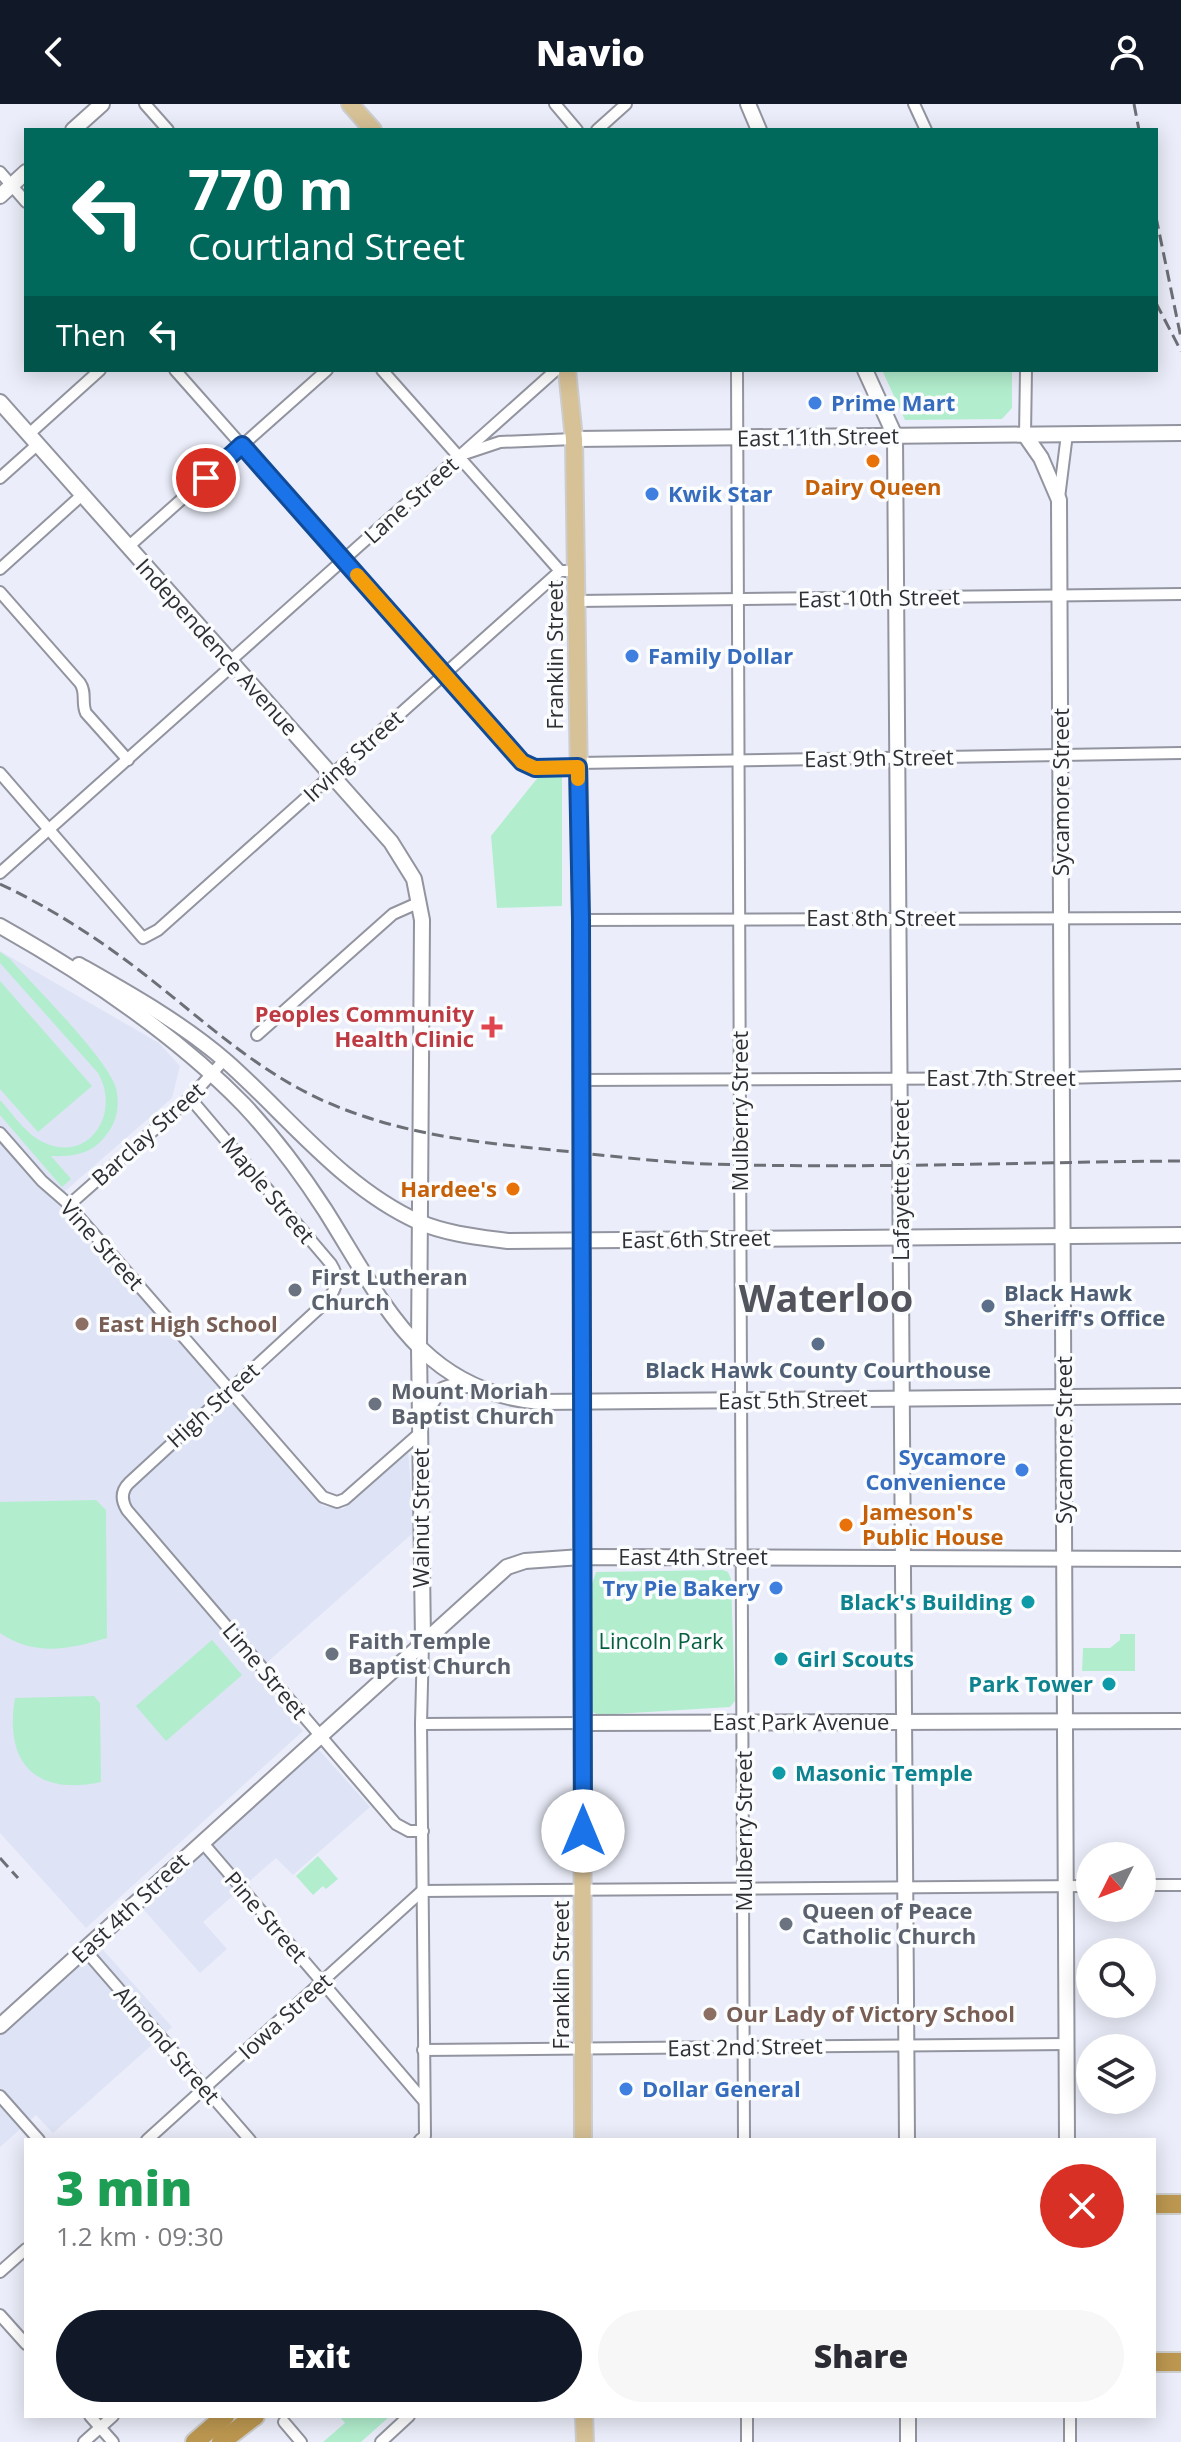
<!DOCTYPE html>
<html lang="en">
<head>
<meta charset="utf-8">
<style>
  body { margin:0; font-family:"Open Sans",sans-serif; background:#f7f7f7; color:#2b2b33; height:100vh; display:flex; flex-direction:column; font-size:30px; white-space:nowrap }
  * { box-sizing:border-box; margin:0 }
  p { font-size:26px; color:#7c7c81 }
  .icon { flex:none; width:44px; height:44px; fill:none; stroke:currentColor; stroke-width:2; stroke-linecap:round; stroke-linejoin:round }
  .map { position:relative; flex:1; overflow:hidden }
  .details { position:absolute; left:24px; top:2034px; width:1132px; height:280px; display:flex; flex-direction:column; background:#fff; border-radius:0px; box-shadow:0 4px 20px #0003 }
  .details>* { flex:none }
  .guide { position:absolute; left:24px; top:24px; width:1134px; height:244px; border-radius:0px; box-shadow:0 4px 20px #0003; background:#00695c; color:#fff; overflow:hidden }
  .needle { width:52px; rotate:228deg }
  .fabs { position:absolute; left:1076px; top:1738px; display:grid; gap:16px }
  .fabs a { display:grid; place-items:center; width:80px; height:80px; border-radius:50%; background:#fff; box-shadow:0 4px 20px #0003; font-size:40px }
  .pin { position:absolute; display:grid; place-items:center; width:68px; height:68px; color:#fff; margin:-34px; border:4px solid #fff; border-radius:50%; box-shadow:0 2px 8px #0007 }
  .me { position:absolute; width:88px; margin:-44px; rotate:0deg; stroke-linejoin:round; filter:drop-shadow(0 0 6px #0008) }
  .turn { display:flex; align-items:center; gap:28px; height:168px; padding:0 32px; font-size:36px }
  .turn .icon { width:104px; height:104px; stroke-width:2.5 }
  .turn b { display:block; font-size:56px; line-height:68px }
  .then { display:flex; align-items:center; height:76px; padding:0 32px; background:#0003; gap:16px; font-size:30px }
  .round { display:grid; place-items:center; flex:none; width:84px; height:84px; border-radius:42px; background:#f7f7f7 }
  .overview { display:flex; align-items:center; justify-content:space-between; height:136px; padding:0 32px }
  h1 { font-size:48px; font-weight:800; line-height:60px; color:#1e9e55 }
  .primary-button { display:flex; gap:16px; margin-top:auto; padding:16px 32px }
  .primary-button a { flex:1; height:92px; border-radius:48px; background:#111827; color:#fff; font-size:32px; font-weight:800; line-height:92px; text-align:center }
  .primary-button a+a { background:#f7f7f7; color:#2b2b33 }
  header { display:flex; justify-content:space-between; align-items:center; height:104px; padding:0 32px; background:#111827; color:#fff; font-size:36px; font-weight:800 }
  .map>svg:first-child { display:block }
  .built { fill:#dee3f5 }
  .green { fill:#b2eece }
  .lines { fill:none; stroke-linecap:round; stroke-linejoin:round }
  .street-casing { stroke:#92949f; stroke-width:14 }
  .secondary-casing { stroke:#92949f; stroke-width:18 }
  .primary-casing { stroke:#cdcdce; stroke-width:20 }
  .highway-casing { stroke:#cdcdce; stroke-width:22 }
  .street { stroke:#fff; stroke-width:10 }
  .secondary { stroke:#fff; stroke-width:14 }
  .primary { stroke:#d7c196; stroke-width:16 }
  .highway { stroke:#bc9750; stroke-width:18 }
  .rail { stroke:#6d6f76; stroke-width:3; stroke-dasharray:12 6; stroke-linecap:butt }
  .route-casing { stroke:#114b97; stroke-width:20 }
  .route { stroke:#1a73e8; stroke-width:14 }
  .slow { stroke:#f59e0b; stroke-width:14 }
  .shop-dot { fill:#3f7fe0; stroke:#fbfcfe; stroke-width:3 }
  .food-dot { fill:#e8710a; stroke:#fbfcfe; stroke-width:3 }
  .health-dot { fill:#e0444e; stroke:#fbfcfe; stroke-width:3 }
  .worship-dot { fill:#6b7280; stroke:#fbfcfe; stroke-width:3 }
  .service-dot { fill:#5c6f8a; stroke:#fbfcfe; stroke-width:3 }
  .education-dot { fill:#8d6e63; stroke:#fbfcfe; stroke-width:3 }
  .culture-dot { fill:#0f9aa8; stroke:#fbfcfe; stroke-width:3 }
  .labels { text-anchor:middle; stroke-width:7; stroke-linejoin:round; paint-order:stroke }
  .shop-label { font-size:22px; font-weight:bold; fill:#366cbe; stroke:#fbfcfe; text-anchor:start }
  .street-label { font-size:22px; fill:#2e2f33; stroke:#fbfcfe }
  .food-label { font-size:22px; font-weight:bold; fill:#c56008; stroke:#fbfcfe }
  .health-label { font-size:22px; font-weight:bold; fill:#be3a42; stroke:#fbfcfe; text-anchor:end }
  .worship-label { font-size:22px; font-weight:bold; fill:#5b616d; stroke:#fbfcfe; text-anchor:start }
  .service-label { font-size:22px; font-weight:bold; fill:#4e5e75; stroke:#fbfcfe; text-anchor:start }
  .education-label { font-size:22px; font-weight:bold; fill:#785e54; stroke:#fbfcfe; text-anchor:start }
  .culture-label { font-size:22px; font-weight:bold; fill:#0d838f; stroke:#fbfcfe; text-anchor:end }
  .park-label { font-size:22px; fill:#055f3f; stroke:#fbfcfe }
  .town-label { font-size:38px; font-weight:bold; fill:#52545d; stroke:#fbfcfe }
</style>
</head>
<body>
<header><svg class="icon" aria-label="back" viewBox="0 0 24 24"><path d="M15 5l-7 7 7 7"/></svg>Navio<svg class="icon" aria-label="person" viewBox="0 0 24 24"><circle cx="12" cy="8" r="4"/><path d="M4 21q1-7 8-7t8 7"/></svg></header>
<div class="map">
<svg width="1181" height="2338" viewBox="0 0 1181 2338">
  <rect width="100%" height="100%" fill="#ebeefa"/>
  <g class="built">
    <path d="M0,847l159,92 21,23 -8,32 -116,101 267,307 20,3 65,-60 6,83 -159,141 48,58 -217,197 -86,-95z"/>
    <path d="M313,1639l57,64 -77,68 -17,-17 -73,64 24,27 -27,24 -64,-72z"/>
    <path d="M95,1837l77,86 -119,106 -17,-18 -36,32v-121z"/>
  </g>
  <g class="green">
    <path d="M882,266h130v38l-10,11 -97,1z"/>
    <path d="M539,672h23v130l-65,2 -6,-72z"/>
    <path d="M0,848l10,7c24,27 97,99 106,129 4,17 1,34 -10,47 -13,19 -34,22 -55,21l20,23 -9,8 -62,-72v-15c13,14 26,35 45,43 45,20 76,-31 53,-70l-98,-110z"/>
    <path d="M0,877l92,105 -54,46 -38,-43z"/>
    <path d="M96,1396l10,10 1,128c-37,11 -72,19 -107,-5v-131z"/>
    <path d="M723,1466l5,2 3,7 4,122 -5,6 -131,8 -7,-3v-128l4,-12z"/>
    <path d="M1120,1530h15v37h-53l1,-23h27l10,-8z"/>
    <path d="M212,1536l30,35 -76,66 -30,-35z"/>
    <path d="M94,1592l6,7 1,79c-66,14 -97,-19 -86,-84z"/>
    <path d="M318,1752l20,23 -12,10 -3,-3 -10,9 -17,-19z"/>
    <path d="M339,2312h51l-29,26h-38l22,-19z"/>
  </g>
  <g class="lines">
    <g class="street-casing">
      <g id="street">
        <path d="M145,0l23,26"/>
        <path d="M555,0l22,26"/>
        <path d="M914,0l12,26"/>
        <path d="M597,26l29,-26"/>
        <path d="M0,68l26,30"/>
        <path d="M175,266l347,392 13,6 43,-1"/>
        <path d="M382,266l178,201h7"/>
        <path d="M737,266l7,1770"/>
        <path d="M29,330l71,-64"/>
        <path d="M1025,331l1,-65"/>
        <path d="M467,349l33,-11 74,-3"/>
        <path d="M0,374l38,-34"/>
        <path d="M1059,394l8,-64"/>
        <path d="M128,443l199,-177"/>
        <path d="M0,465l82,-74"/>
        <path d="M0,488l80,91c7,10 1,19 6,30l42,47"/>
        <path d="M577,497l604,-7"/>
        <path d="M230,557l326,-291"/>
        <path d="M578,659l603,-10"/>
        <path d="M0,669l143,165 15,-8 402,-359"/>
        <path d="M0,769l233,-208"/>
        <path d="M581,816l600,-2"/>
        <path d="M257,931l136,-121 27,-12"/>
        <path d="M580,976l483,-2 118,-3"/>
        <path d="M190,994l141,166c9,14 6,24 -4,37l-198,182c-8,8 -8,17 -2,27l269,314 13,7h14"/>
        <path d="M0,1029l42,48 23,20 258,296 14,5 8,-3 76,-67"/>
        <path d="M69,1101l121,-107 34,-38"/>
        <path d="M421,1620l161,-1"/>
        <path d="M202,1738l222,259"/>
        <path d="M1142,1781h39"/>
        <path d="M85,1846l165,190"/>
        <path d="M423,1946l645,-6"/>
        <path d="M0,1992l39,44"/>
        <path d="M147,2036l275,-249 668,-5"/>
        <path d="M420,2036l5,-4 -4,-412 2,-81"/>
        <path d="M0,2168l26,-23"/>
        <path d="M0,2211l26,29"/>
        <path d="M90,2312l23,26"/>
        <path d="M747,2312v26"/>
        <path d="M1070,2312v26"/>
        <path d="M284,2318l17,20"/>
        <path d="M84,2338l29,-26"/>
        <path d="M381,2338l28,-26"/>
      </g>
    </g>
    <g class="secondary-casing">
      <g id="secondary">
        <path d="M748,0l11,26"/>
        <path d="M73,26l29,-26"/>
        <path d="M0,92l26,-24"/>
        <path d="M865,266l30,66 12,1704"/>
        <path d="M0,298l391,440 23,37 8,41 -3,428 4,293"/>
        <path d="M1025,331l16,23 18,42 8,1640"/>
        <path d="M574,335l607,-6"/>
        <path d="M0,822c87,49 174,107 244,179 30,32 57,68 81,105 57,90 95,182 215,192l641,-6"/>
        <path d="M79,861c51,29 103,58 148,97 61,54 116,126 192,160 28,12 59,15 89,19l673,-6"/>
        <path d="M424,1316c9,-27 15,-34 44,-35"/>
        <path d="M582,1619l599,-2"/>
        <path d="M0,1922l507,-459 18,-6 56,-4 600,2"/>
        <path d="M908,2312v26"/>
      </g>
    </g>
    <g class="primary-casing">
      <g id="primary">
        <path d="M350,0l23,26"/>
        <path d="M567,266l7,69 7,481 2,1220"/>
        <path d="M584,2312l1,26"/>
      </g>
    </g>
    <g class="highway-casing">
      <g id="highway">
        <path d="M1154,2100h27"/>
        <path d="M1154,2258h27"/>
        <path d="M195,2338l30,-26"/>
        <path d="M221,2338l34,-26"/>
      </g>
    </g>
    <use href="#street" class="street"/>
    <use href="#secondary" class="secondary"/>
    <use href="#primary" class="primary"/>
    <use href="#highway" class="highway"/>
    <g class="rail">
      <path d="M1134,0l5,26"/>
      <path d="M1156,113l25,121"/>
      <path d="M1156,199l25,48"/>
      <path d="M0,780c51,24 99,55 144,90 58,45 111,96 180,127 77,34 156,42 239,50 48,5 96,11 145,13 157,5 315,-2 473,-3"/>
      <path d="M0,1754l18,20"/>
    </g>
  </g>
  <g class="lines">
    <g class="route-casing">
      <path id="route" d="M206,374l36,-33 280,317 13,6 43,-1 3,153 2,911"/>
    </g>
    <use href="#route" class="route"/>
    <path class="slow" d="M357,471l165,187 13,6 43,-1v12"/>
  </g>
  <g class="shop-dot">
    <circle cx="815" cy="299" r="8"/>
    <circle cx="652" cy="390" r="8"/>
    <circle cx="632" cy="552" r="8"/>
    <circle cx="1022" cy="1366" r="8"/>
    <circle cx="776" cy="1484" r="8"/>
    <circle cx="626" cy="1985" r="8"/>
  </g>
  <g class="food-dot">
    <circle cx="873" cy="357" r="8"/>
    <circle cx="513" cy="1085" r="8"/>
    <circle cx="846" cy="1421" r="8"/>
  </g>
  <path class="health-dot" d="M488 911h8v8h8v8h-8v8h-8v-8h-8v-8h8z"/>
  <g class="worship-dot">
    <circle cx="295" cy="1186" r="8"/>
    <circle cx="375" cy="1300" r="8"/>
    <circle cx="332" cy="1550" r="8"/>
    <circle cx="786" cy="1820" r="8"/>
  </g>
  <g class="service-dot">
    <circle cx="988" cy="1202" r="8"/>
    <circle cx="818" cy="1240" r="8"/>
  </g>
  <g class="education-dot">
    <circle cx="82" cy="1220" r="8"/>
    <circle cx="710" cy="1910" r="8"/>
  </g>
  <g class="culture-dot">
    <circle cx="1028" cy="1498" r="8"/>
    <circle cx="781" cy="1555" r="8"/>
    <circle cx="1109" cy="1580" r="8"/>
    <circle cx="779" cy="1669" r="8"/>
  </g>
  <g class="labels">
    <g class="shop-label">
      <text x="831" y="307">Prime Mart</text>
      <text x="668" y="398">Kwik Star</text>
      <text x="648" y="560">Family Dollar</text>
      <text x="1006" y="1361" text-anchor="end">Sycamore<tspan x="1006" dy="25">Convenience</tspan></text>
      <text x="760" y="1492" text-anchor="end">Try Pie Bakery</text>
      <text x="642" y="1993">Dollar General</text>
    </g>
    <g class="street-label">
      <text transform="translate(818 333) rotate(-1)" y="8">East 11th Street</text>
      <text transform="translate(411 396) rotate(-42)" y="8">Lane Street</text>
      <text transform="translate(879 494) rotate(-1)" y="8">East 10th Street</text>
      <text transform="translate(217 543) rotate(48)" y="8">Independence Avenue</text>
      <text transform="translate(555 551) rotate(-90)" y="8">Franklin Street</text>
      <text transform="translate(353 652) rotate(-42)" y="8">Irving Street</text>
      <text transform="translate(879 654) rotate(-1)" y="8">East 9th Street</text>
      <text transform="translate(1061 688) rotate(-90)" y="8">Sycamore Street</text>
      <text x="881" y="822">East 8th Street</text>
      <text x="1001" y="982">East 7th Street</text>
      <text transform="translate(740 1007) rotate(-90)" y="8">Mulberry Street</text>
      <text transform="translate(148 1030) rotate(-42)" y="8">Barclay Street</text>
      <text transform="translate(901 1076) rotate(-90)" y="8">Lafayette Street</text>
      <text transform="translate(268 1086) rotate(50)" y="8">Maple Street</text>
      <text transform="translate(696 1135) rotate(-1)" y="8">East 6th Street</text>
      <text transform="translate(102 1141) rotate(48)" y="8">Vine Street</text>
      <text transform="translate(793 1296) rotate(-1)" y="8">East 5th Street</text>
      <text transform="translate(213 1301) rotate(-42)" y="8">High Street</text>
      <text transform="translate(1064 1336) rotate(-90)" y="8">Sycamore Street</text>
      <text transform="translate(421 1414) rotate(-90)" y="8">Walnut Street</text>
      <text x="693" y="1461">East 4th Street</text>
      <text transform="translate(265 1567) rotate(50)" y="8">Lime Street</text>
      <text x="801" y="1626">East Park Avenue</text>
      <text transform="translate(744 1727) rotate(-90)" y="8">Mulberry Street</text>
      <text transform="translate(130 1804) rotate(-43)" y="8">East 4th Street</text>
      <text transform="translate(266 1813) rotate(49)" y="8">Pine Street</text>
      <text transform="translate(561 1871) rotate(-90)" y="8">Franklin Street</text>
      <text transform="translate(285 1912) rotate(-42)" y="8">Iowa Street</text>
      <text transform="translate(167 1941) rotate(49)" y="8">Almond Street</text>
      <text transform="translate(745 1943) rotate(-1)" y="8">East 2nd Street</text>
    </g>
    <g class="food-label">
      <text x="873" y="391">Dairy Queen</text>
      <text x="497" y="1093" text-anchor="end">Hardee's</text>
      <text x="862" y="1416" text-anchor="start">Jameson's<tspan x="862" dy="25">Public House</tspan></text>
    </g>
    <g class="health-label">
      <text x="474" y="918">Peoples Community<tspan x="474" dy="25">Health Clinic</tspan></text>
    </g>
    <g class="worship-label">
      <text x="311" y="1181">First Lutheran<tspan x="311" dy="25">Church</tspan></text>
      <text x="391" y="1295">Mount Moriah<tspan x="391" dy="25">Baptist Church</tspan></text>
      <text x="348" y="1545">Faith Temple<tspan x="348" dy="25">Baptist Church</tspan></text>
      <text x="802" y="1815">Queen of Peace<tspan x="802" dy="25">Catholic Church</tspan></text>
    </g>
    <g class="service-label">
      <text x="1004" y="1197">Black Hawk<tspan x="1004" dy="25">Sheriff's Office</tspan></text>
      <text x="818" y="1274" text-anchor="middle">Black Hawk County Courthouse</text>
    </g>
    <g class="education-label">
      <text x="98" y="1228">East High School</text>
      <text x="726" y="1918">Our Lady of Victory School</text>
    </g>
    <g class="culture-label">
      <text x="1012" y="1506">Black's Building</text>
      <text x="797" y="1563" text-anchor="start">Girl Scouts</text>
      <text x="1093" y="1588">Park Tower</text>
      <text x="795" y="1677" text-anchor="start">Masonic Temple</text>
    </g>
    <g class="park-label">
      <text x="661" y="1545">Lincoln Park</text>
    </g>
    <g class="town-label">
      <text x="826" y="1208">Waterloo</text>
    </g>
  </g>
</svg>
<div class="fabs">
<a><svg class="needle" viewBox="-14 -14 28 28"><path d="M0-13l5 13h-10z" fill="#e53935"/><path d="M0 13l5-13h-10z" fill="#7c7c81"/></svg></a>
<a><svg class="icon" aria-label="search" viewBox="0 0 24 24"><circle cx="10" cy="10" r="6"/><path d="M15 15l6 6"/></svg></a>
<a><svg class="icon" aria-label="layers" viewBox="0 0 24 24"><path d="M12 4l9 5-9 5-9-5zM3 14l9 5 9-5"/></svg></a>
</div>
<div class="pin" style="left:206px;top:374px;background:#d93025"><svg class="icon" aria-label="arrive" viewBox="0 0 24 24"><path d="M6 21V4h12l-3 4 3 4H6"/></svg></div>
<svg class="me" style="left:583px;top:1727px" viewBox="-20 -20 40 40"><circle r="19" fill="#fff"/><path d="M0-13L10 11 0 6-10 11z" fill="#1a73e8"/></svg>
<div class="guide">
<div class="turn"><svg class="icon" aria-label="left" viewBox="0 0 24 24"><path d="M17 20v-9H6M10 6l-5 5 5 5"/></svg><div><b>770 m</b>Courtland Street</div></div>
<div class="then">Then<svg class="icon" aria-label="left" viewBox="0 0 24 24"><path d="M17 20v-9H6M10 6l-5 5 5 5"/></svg></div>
</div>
<section class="details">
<div class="overview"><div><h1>3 min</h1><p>1.2 km · 09:30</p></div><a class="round" style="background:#d93025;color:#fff"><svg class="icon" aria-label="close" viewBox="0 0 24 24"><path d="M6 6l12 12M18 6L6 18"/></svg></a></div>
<div class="primary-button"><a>Exit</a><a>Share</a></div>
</section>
</div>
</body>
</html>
